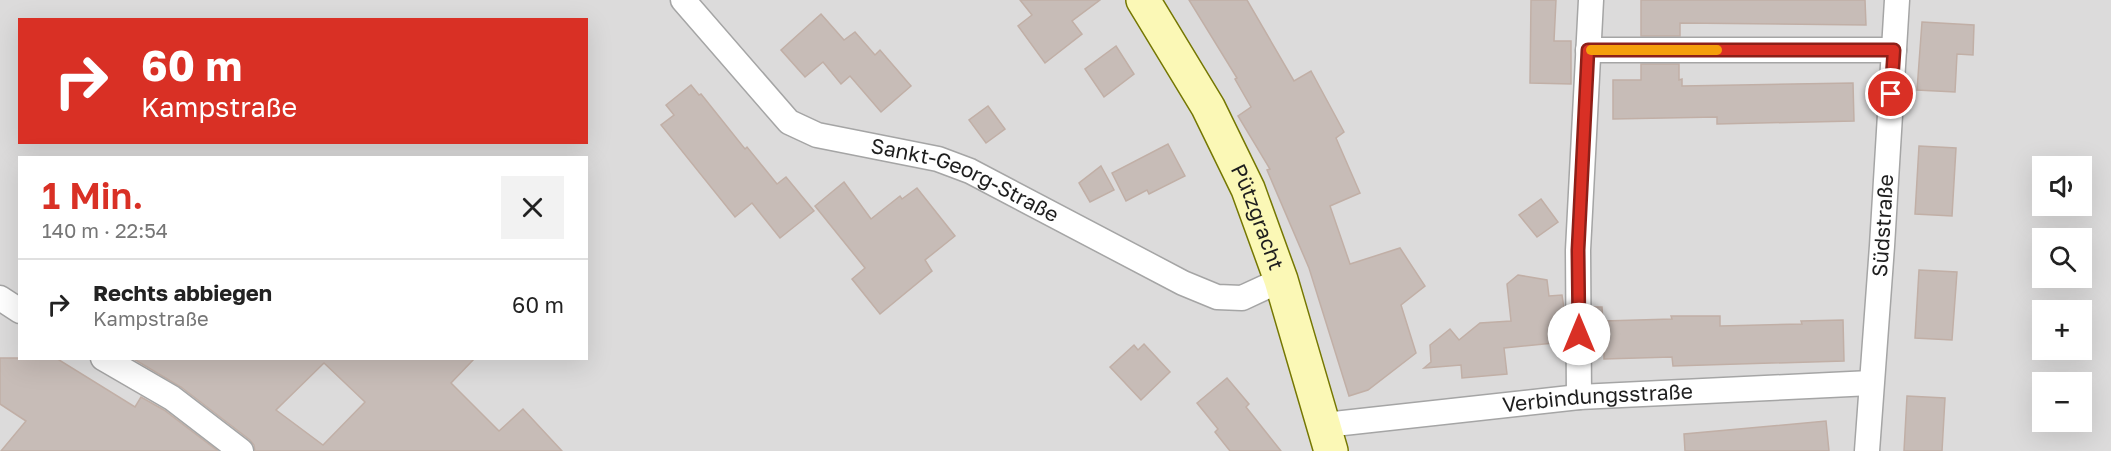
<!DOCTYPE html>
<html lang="de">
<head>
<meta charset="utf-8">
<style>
  body { margin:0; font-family:"Golos Text",sans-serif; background:#f2f2f2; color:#222; height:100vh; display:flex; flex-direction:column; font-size:22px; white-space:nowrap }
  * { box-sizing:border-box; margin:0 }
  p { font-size:20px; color:#767676 }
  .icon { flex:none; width:33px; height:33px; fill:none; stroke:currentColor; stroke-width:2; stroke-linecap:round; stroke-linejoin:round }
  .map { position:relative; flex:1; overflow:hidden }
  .sheet { position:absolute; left:18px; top:156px; width:570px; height:204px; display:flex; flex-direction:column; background:#fff; border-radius:0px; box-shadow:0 6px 24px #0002 }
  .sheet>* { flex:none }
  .guide { position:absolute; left:18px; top:18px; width:570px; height:126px; border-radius:0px; box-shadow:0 6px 24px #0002; background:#d93025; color:#fff; overflow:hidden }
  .controls { position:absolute; left:2032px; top:156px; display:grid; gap:12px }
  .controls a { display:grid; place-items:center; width:60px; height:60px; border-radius:0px; background:#fff; box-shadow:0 6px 24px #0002; font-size:30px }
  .pin { position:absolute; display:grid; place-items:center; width:51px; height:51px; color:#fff; margin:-26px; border:3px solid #fff; border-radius:50%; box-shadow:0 2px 6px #0007 }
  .me { position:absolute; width:66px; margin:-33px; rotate:0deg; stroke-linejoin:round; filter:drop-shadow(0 0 4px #0008) }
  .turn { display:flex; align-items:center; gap:21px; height:126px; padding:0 24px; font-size:27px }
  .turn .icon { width:78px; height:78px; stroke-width:2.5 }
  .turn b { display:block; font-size:42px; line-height:51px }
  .round { display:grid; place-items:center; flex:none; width:63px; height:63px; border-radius:0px; background:#f2f2f2 }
  .headline { display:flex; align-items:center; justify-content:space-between; height:102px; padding:0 24px }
  h1 { font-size:36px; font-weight:600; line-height:45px; color:#d93025 }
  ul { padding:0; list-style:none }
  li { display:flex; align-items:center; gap:18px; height:90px; padding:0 24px; border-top:2px solid #e0e0e0 }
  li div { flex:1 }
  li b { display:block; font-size:22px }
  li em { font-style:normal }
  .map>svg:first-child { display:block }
  .residential { fill:#dcdbdb; fill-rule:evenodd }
  .building { fill:#c7bcb7; stroke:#c1afa6; stroke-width:1.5; fill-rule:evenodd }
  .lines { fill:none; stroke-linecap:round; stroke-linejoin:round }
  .minor-casing { stroke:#a5a5a5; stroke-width:27 }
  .secondary-casing { stroke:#757702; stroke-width:36 }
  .minor { stroke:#fff; stroke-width:24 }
  .secondary { stroke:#fbf8b6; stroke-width:33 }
  .route-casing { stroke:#8d1f18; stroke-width:15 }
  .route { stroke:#d93025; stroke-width:10 }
  .slow { stroke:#f59e0b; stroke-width:10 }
  .labels { text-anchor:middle; stroke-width:4.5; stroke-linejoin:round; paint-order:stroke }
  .street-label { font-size:21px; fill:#1e1e1e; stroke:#fff }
</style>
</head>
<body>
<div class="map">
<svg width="2111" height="451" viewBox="0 0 2111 451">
  <rect width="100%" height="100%" fill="#efeae4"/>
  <path class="residential" d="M0,0h2111v451h-2111zM20,20h566v122h-566zM20,158h566v200h-566zM2043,166h39v40h-39zM2043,238h39v40h-39zM2043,310h39v40h-39zM2043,382h39v40h-39z"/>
  <g class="building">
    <path d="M1020,0h80l-28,21 10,13 -37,29 -27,-37 14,-11z"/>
    <path d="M1189,0h58l47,81 17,-10 33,61 -8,6 24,55 -30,13 20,58 50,-16 25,38 -24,19 15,48 -48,37 -19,6 -40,-128 -42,-98 3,-1 -32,-53 13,-9 -16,-28 2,-1z"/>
    <path d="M1531,0h25l-2,41h17v43l-41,-1z"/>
    <path d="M1641,0h224l1,25 -186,-2v13h-39z"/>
    <path d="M821,14l23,26 11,-8 20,23 5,-5 31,36 -30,26 -31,-36 -9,8 -18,-22 -18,15 -24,-27z"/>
    <path d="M1922,22l52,3 -1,30 -16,-1 -2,38 -38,-2z"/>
    <path d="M1116,46l18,28 -30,23 -19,-28z"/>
    <path d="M1641,64h38v16l3,-1v7l171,-3 1,38 -137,3v-7l-104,2v-39h28z"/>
    <path d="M691,85l8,10 2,-1 44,55 2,-2 30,37 9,-7 28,34 -34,27 -28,-35 -17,14 -74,-92 13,-10 -8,-10z"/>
    <path d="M988,106l17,23 -19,14 -17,-23z"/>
    <path d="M1168,144l17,32 -36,18 -2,-4 -21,11 -14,-28z"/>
    <path d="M1919,146l37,2 -4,68 -37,-2z"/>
    <path d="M1101,166l13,24 -24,12 -11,-19z"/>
    <path d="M844,182l27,37 29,-23 2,3 15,-11 38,48 -30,24 7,11 -52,43 -28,-35 13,-11 -50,-62z"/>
    <path d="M1541,199l17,23 -21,15 -18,-22z"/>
    <path d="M1919,270l38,2 -5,68 -37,-2z"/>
    <path d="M1518,275l29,5 2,16 13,-1 2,13v34l-60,6 3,26 -45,4 -1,-13 -37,3 7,-6 -1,-17 20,-16 9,11 21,-17 31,-2 -4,-37z"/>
    <path d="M1593,307h9l1,14 69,-2 -1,-3h49v10l82,-2 -1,-3 42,-1 1,41 -171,5 -1,-9 -68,2v-12h-11z"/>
    <path d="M1144,344l26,28 -29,28 -31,-33 24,-22 4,5z"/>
    <path d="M0,358h56l79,49 6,-10 23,13 54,41h-217l25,-30 -26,-17z"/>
    <path d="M132,358h343l-24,25 48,48 24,-22 39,42h-307l-1,-6 -4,-5 -69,-53zM324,363l41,39 -42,43 -47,-35z"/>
    <path d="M1227,378l22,26 -3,3 35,44h-51l-15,-19 3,-3 -21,-26z"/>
    <path d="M1907,396l38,2 -3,53h-38z"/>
    <path d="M1826,421l3,30h-144l-1,-17z"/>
  </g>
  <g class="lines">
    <g class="minor-casing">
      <g id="minor">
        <path id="s1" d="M683,0l106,122 28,13 121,24 32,12 213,112 34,14 25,1 39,-18"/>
        <path d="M1588,50h306"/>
        <path d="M0,298l20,13"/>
        <path d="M103,358l69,40 69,53"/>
        <path d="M1579,397l-1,-147 13,-250"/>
        <path id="s2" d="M1325,425l254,-28 292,-14"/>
        <path id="s3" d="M1867,451l15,-205 15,-246"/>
      </g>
    </g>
    <g class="secondary-casing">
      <g id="secondary">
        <path id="s4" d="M1143,0l65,107 40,82 33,91 50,171"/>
      </g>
    </g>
    <use href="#minor" class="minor"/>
    <use href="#secondary" class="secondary"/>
  </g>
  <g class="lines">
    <g class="route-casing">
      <path id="route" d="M1579,334l-1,-84 10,-200h306l-3,44"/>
    </g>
    <use href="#route" class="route"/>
    <path class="slow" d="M1591,50h126"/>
  </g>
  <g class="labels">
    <g class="street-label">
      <text dy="7" stroke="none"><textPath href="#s1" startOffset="348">Sankt-Georg-Straße</textPath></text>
      <text dy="7" stroke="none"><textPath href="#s4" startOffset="246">Pützgracht</textPath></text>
      <text dy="7" stroke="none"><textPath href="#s3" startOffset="226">Südstraße</textPath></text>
      <text dy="7" stroke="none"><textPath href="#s2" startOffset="274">Verbindungsstraße</textPath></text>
    </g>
  </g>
</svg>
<div class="controls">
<a><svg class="icon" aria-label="sound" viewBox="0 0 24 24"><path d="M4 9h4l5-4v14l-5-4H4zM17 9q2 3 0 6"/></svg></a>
<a><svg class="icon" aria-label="search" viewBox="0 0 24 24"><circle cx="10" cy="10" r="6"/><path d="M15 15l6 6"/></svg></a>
<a>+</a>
<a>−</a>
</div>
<div class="pin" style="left:1891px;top:94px;background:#d93025"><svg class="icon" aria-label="arrive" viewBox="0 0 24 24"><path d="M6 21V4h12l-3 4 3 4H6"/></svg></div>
<svg class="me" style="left:1579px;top:334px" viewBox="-20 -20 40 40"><circle r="19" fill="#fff"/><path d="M0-13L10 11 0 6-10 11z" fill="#d93025"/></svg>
<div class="guide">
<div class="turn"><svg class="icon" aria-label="right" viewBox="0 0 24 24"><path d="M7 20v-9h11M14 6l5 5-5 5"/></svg><div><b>60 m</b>Kampstraße</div></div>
</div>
<section class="sheet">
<div class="headline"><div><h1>1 Min.</h1><p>140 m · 22:54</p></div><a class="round"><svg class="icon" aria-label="close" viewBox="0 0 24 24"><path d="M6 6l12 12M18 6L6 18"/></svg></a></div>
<ul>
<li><svg class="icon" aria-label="right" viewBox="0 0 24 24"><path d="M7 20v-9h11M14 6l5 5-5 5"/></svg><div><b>Rechts abbiegen</b><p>Kampstraße</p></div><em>60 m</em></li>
</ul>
</section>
</div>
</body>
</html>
